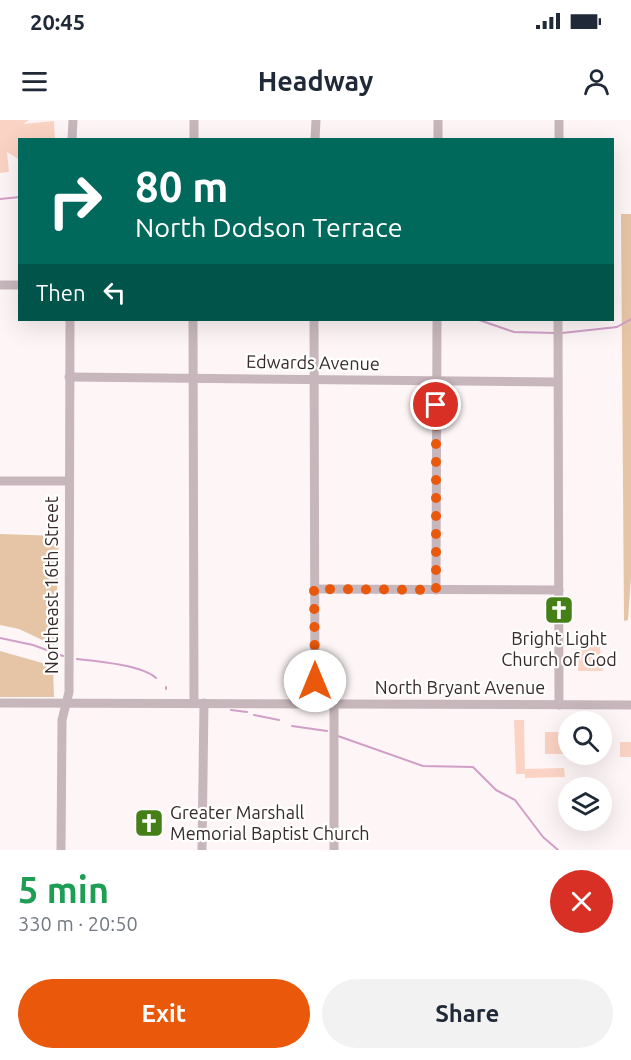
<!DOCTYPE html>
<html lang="en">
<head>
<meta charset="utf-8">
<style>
  body { margin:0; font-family:Ubuntu,sans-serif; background:#f2f2f3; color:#1f2937; height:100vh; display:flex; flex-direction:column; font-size:22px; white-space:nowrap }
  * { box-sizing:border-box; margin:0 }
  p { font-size:20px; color:#747a83 }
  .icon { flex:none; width:33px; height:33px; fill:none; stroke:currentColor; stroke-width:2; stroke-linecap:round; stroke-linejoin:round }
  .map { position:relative; height:730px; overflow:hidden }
  .panel { display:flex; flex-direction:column; background:#fff; flex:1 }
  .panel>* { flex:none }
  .hud { position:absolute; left:18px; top:18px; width:596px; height:183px; border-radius:0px; box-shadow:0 6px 24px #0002; background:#00695c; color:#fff; overflow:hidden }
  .tools { position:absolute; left:558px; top:591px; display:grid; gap:12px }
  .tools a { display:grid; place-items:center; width:54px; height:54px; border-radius:50%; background:#fff; box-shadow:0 6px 24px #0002; font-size:30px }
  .pin { position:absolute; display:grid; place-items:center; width:51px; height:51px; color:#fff; margin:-26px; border:3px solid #fff; border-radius:50%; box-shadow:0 2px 6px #0007 }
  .me { position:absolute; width:66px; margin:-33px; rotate:0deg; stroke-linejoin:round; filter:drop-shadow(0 0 4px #0008) }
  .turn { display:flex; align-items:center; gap:21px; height:126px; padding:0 18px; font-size:27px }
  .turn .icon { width:78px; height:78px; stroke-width:2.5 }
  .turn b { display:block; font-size:42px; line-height:51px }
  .then { display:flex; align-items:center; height:57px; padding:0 18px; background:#0003; gap:12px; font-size:22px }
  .round { display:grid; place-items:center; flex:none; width:63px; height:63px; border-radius:32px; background:#f2f2f3 }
  .head { display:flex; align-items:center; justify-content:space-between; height:102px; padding:0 18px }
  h1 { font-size:36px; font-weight:700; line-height:45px; color:#1e9e55 }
  .action { display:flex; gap:12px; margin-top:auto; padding:12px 18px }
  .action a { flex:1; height:69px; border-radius:36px; background:#ea580c; color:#fff; font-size:24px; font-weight:700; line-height:69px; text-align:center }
  .action a+a { background:#f2f2f3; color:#1f2937 }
  .status { display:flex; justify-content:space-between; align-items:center; height:42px; padding:0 30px; background:#fff; direction:ltr }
  .status svg { height:16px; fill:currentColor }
  header { display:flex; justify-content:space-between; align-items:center; height:78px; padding:0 18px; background:#fff; font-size:27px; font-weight:700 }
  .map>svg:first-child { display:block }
  .green { fill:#e6c5a6 }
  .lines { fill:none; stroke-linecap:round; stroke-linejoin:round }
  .stream { stroke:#d19ec8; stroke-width:2 }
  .building { fill:#fbd3c4 }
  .minor { stroke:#c7b7bc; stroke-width:9 }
  .route { stroke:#ea580c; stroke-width:10; stroke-dasharray:0 18 }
  .labels { text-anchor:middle; stroke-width:4.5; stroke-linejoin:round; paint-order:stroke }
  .street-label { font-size:18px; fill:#392a2a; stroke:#fff }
  .poi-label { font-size:18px; fill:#392a2a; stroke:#fff }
</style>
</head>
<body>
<div class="status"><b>20:45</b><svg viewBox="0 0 49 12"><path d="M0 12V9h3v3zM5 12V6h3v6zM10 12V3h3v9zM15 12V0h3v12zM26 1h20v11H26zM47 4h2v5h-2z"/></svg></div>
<header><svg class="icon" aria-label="menu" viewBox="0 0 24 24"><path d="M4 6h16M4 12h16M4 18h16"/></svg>Headway<svg class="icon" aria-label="person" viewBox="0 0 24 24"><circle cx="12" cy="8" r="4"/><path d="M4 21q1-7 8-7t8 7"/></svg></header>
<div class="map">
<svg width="631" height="730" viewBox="0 0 631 730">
  <rect width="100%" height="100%" fill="#fef6f6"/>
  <g class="green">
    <path d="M621,94h10v363l-3,43 -4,1z"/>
    <path d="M0,414l59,2 -4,110 -36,-17 -19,-4z"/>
    <path d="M0,531l53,15 1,31h-54z"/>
  </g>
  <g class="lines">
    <g class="stream">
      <path d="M0,79l20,-2"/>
      <path d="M479,200l35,12 42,1"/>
      <path d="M562,213l55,-6 14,-8"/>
      <path d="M0,518l33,7 30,11"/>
      <path d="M77,539c19,2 66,6 79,19"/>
      <path d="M166,567v2"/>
      <path d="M231,590l16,2"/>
      <path d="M254,595l25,5"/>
      <path d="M292,606l35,5"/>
      <path d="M338,616l85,30 50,1 23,23 19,10 28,37 15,13"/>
    </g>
  </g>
  <g class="building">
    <path d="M0,0h29l-6,4 31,-3 1,18 -35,1v20l-13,-8 2,20 -9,1z"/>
    <path d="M580,522h19l4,29h-25z"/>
    <path d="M514,600h10l1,54h-9z"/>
    <rect x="545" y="612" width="20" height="22"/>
    <rect x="620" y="622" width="11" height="15"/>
    <path d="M564,648l1,9 -40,1v-9z"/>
  </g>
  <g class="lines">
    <g class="minor">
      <path d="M72,20l1,-20"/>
      <path d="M194,20v-20"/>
      <path d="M315,20l1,-20"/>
      <path d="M438,20v-20"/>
      <path d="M559,20v-20"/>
      <path d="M0,165h20"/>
      <path d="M193,200l1,383"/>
      <path d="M314,200l1,384"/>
      <path d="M558,200l1,385"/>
      <path d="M69,257l488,5"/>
      <path d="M0,361h68"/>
      <path d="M314,469l245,1"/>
      <path d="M436,470l1,-270"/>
      <path d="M0,583l631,2"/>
      <path d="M61,730l1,-130 7,-28 1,-372"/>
      <path d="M202,730l2,-147"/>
      <path d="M334,730v-146"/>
    </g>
  </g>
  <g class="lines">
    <path class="route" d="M315,561l-1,-92 122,1v-185"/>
  </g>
  <defs>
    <g id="church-square" transform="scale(1.5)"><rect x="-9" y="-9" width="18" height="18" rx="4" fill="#457f18" stroke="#fff"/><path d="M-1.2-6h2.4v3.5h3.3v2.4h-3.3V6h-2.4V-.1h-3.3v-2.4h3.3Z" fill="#fff"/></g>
  </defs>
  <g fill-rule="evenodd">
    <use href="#church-square" x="559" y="490"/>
    <use href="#church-square" x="149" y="703"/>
  </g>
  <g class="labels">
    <g class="street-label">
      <text transform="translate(313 243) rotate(1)" y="6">Edwards Avenue</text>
      <text transform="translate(52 465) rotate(-90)" y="6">Northeast 16th Street</text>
      <text x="460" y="574">North Bryant Avenue</text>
    </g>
    <g class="poi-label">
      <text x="559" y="525">Bright Light<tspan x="559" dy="21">Church of God</tspan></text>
      <text x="170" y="699" text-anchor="start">Greater Marshall<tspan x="170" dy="21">Memorial Baptist Church</tspan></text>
    </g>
  </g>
</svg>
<div class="tools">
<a><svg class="icon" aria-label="search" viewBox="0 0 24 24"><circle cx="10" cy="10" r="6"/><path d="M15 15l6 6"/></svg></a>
<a><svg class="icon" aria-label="layers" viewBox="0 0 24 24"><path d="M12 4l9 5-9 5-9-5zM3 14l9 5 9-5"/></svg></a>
</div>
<div class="pin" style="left:436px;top:285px;background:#d93025"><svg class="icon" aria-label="arrive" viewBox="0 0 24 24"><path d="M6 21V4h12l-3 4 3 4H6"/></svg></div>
<svg class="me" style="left:315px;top:561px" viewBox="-20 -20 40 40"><circle r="19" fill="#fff"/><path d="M0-13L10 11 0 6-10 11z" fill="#ea580c"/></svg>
<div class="hud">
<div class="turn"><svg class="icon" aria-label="right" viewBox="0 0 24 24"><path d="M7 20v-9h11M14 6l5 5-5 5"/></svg><div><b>80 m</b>North Dodson Terrace</div></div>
<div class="then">Then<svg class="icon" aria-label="left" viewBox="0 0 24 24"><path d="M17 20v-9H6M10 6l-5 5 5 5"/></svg></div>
</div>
</div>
<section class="panel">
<div class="head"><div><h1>5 min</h1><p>330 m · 20:50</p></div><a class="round" style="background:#d93025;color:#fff"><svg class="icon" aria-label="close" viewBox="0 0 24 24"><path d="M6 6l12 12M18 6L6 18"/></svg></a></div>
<div class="action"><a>Exit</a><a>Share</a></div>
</section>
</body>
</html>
